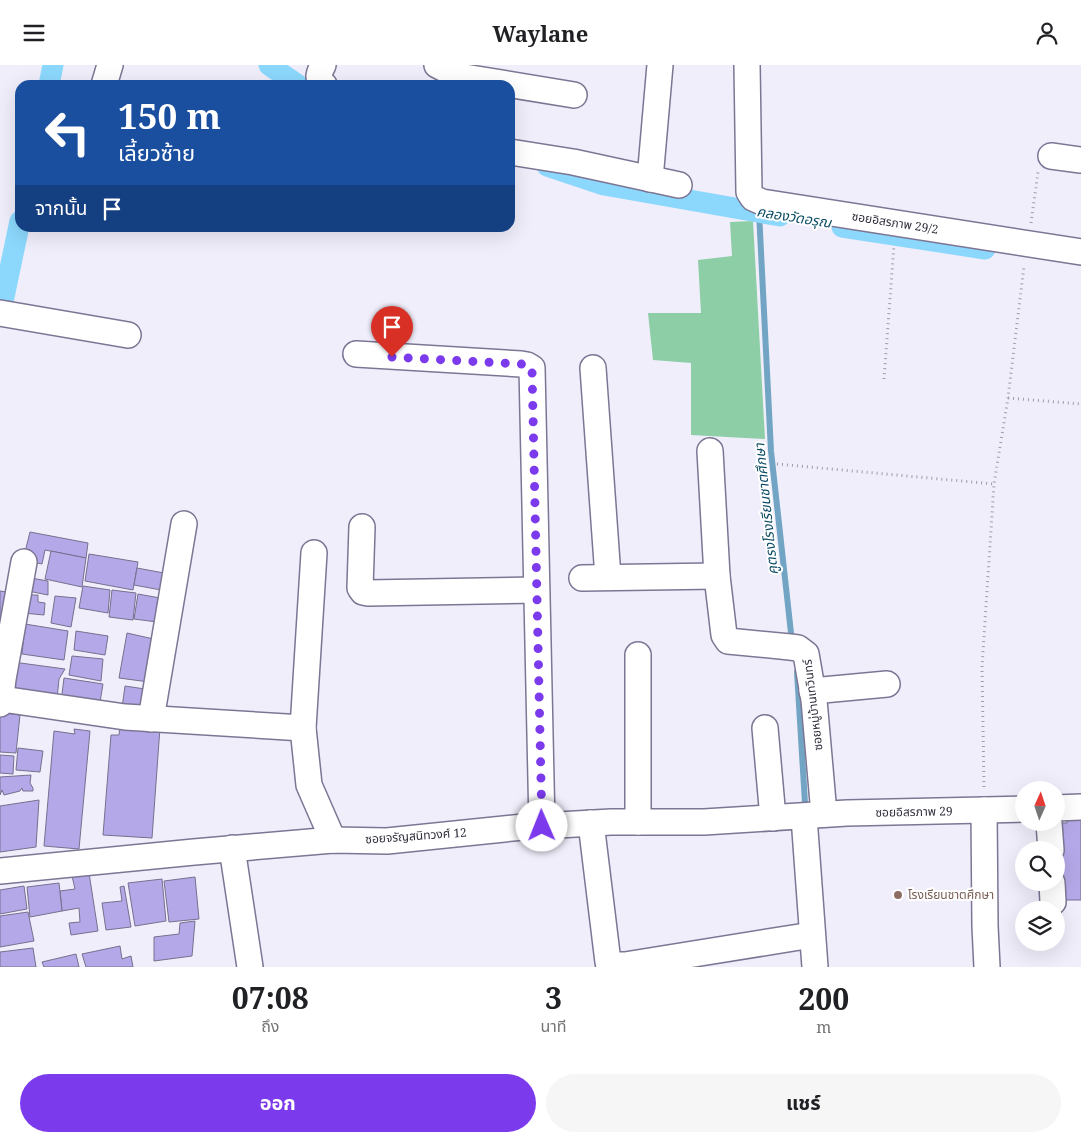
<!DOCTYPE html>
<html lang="th">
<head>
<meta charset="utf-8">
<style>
  body { margin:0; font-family:"Noto Serif","Noto Sans Thai",serif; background:#f6f6f6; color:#202124; height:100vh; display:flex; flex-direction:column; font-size:19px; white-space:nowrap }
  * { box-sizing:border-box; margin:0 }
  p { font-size:16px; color:#757577 }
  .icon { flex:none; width:28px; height:28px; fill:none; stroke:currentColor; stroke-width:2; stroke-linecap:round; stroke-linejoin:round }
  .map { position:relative; height:902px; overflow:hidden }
  .details { display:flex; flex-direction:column; background:#fff; flex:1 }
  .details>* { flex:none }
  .banner { position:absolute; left:15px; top:15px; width:500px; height:152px; border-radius:15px; box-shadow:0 5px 20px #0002; background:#1a4fa0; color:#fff; overflow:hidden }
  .needle { width:32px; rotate:3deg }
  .controls { position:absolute; left:1015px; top:716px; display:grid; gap:10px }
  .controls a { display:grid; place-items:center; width:50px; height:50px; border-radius:50%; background:#fff; box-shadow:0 5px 20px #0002; font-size:25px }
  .pin { position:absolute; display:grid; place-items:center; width:42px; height:42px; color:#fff; margin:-51px -21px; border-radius:50% 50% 50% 0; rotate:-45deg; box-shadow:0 0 5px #0007 }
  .pin .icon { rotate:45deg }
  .me { position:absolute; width:55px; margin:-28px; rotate:359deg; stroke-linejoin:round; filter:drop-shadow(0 0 4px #0008) }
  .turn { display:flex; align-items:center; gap:18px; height:105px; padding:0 20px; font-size:22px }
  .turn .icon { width:65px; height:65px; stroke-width:2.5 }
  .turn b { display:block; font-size:35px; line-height:42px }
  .then { display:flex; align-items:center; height:48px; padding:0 20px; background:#0003; gap:10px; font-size:19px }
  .eta { display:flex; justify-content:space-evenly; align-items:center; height:85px; text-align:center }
  .eta b { font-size:30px; font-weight:700; line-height:35px }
  .primary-button { display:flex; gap:10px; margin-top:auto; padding:10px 20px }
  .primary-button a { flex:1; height:58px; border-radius:30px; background:#7c3aed; color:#fff; font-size:20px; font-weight:700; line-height:58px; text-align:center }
  .primary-button a+a { background:#f6f6f6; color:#202124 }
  header { display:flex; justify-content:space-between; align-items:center; height:65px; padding:0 20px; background:#fff; font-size:22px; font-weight:700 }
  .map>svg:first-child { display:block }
  .green { fill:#8ecea7 }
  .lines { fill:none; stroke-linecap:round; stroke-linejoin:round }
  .stream { stroke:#71a5c3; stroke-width:6 }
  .canal { stroke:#8cd8fd; stroke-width:21 }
  .building { fill:#b5a8e8; stroke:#76708e }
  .minor-casing { stroke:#7c7694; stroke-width:28 }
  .path { stroke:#9f9daa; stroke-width:3; stroke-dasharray:1 4; stroke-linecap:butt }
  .minor { stroke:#fff; stroke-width:25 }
  .route { stroke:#7c3aed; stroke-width:9; stroke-dasharray:0 16.2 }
  .education-dot { fill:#8d6e63; stroke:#fff; stroke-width:2 }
  .labels { text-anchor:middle; stroke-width:4; stroke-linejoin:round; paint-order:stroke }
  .street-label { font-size:12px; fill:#312f3c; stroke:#fff }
  .education-label { font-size:12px; fill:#785e54; stroke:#fff; text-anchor:start }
  .water-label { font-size:14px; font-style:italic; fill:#0a4b64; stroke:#fff }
</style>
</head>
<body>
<header><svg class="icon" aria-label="menu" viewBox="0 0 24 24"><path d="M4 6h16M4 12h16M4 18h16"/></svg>Waylane<svg class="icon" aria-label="person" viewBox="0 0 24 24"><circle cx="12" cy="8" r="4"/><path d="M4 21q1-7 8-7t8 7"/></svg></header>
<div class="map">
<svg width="1081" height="902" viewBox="0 0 1081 902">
  <rect width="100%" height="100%" fill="#f0eefb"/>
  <path class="green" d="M753,156l12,218 -74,-4v-72l-38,-3 -5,-47h53l-3,-53 34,-4 -2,-34z"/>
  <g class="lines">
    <g class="stream">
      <path d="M759,147l12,239 21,191"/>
      <path d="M797,607l8,131"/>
    </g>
    <g class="canal">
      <path d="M269,0l29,20"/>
      <path d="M49,20l4,-20"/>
      <path d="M547,101l57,19 176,31"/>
      <path d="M842,162l143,22"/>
      <path d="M0,251l20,-95"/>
    </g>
  </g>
  <g class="building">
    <path d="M30,467l58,11 -2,15 -41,-8 -3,14 -19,-4z"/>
    <path d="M51,486l35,7 -4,29 -37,-8z"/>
    <path d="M89,489l49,8 -5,28 -48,-9z"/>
    <path d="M137,503l27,5 -3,17 -27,-5z"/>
    <path d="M31,513l17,3v14l-20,-4z"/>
    <path d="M83,521l27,4 -2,23 -29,-5z"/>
    <path d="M112,525l24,3 -3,27 -24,-3z"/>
    <path d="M0,526l13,2 -13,36z"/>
    <path d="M138,529l22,4 -3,24 -23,-3z"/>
    <path d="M25,530h13v7l7,1 -1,12 -21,-2z"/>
    <path d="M55,531l21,2 -5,29 -20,-4z"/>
    <path d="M25,559l43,7 -4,29 -42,-6z"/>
    <path d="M76,566l32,5 -3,19 -31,-5z"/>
    <path d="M127,568l31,7 -9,42 -30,-4z"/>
    <path d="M72,591l31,3 -2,22 -32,-6z"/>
    <path d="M13,597l52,7 -6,10 -2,20 -51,-8z"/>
    <path d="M64,613l39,6 -4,24 -33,-4 -4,-10z"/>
    <path d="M125,621l20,3 -3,22 -20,-3z"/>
    <path d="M5,648l15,2 -4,38 -16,-1v-36h5z"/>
    <path d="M120,660l40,3 -8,110 -49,-3 8,-100h8z"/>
    <path d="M74,664l16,2 -11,118 -35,-3 10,-115 21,3z"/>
    <path d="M18,683l25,3 -3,21 -24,-2z"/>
    <path d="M0,690l14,1 -1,18 -13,-1z"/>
    <path d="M31,710l-1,8 3,5v3h-10l-1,-3 -2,3 -16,4 -2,-5 -2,5v-18z"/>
    <path d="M39,735l-3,47 -36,5v-46z"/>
    <path d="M1067,754h14v81h-18l-1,-77h5z"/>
    <path d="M89,808l9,58 -27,4 -2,-12 11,-1 -1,-14 -17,3 -2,-20 15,-2 -3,-13z"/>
    <path d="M195,812l4,42 -30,3 -5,-41z"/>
    <path d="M162,814l4,42 -31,5 -7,-43z"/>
    <path d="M59,818l3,28 -32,6 -3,-30z"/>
    <path d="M24,821l3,23 -27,5v-24z"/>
    <path d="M124,821l7,41 -25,3 -4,-27 20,-2 -2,-14z"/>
    <path d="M28,847l6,29 -34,6v-31z"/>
    <path d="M195,856l-3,35 -38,5v-24l25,-3 1,-11z"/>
    <path d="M120,881l2,13 9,-3 2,11h-47l-4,-13z"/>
    <path d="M33,883l3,19h-36v-15z"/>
    <path d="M76,889l3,13h-35l-2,-5z"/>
  </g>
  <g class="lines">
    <g class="minor-casing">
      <g id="minor">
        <path d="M323,0c-4,8 -7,14 1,20"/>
        <path d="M437,0l21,11 116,19"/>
        <path d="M747,0l2,127 4,6 9,4 319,50"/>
        <path d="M104,20l6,-20"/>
        <path d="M510,87l63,10 106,23"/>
        <path d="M1051,91l30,4"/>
        <path d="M650,114l10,-114"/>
        <path d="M0,248l128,22"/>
        <path d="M356,289l165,10 6,1 5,3 10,458"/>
        <path d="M593,303l15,209"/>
        <path d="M710,386l7,125 7,59 4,6 62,6 8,1 8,6 8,46 10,114"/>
        <path d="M362,462l-2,61 3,4 5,1 168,-3"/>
        <path d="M314,488l-11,175 6,57 24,55"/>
        <path d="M582,513l135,-2"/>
        <path d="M812,626l75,-7"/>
        <path d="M2,634l123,18 178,11"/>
        <path d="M0,639l3,-25 21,-117"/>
        <path d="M151,654l33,-195"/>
        <path d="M765,663l8,90"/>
        <path d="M1056,743l25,-1"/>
        <path d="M984,745l1,116 2,41"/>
        <path d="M804,752l11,150"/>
        <path d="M638,757v-167"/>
        <path d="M591,758l17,139 10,3h7l187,-30"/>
        <path d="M1049,758l2,27"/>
        <path d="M232,783l18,119"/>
        <path d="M0,806l194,-19 139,-12 54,1 136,-14 88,-5h93l143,-9 177,-4"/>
        <path d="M1052,818l1,19"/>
      </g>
    </g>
    <g class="path">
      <path d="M1031,158l7,-51"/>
      <path d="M884,314l10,-134"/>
      <path d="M1008,333l73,6"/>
      <path d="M777,399l217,20"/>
      <path d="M984,722l-2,-120 12,-183 14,-86 16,-132"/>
    </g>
    <use href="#minor" class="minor"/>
  </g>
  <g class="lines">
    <path class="route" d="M392,292l129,7 6,1 5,4 10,457"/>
  </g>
  <circle class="education-dot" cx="898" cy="830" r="5"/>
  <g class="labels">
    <g class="street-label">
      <text transform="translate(895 158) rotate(9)" y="4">ซอยอิสรภาพ 29/2</text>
      <text transform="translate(813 640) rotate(-97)" y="4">ซอยหมู่บ้านเทวินทร์</text>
      <text transform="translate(914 747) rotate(-1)" y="4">ซอยอิสรภาพ 29</text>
      <text transform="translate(416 771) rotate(-4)" y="4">ซอยจรัญสนิทวงศ์ 12</text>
    </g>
    <g class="education-label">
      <text x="908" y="834">โรงเรียนชาตศึกษา</text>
    </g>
    <g class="water-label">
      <text transform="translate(794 152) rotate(9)" y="5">คลองวัดอรุณ</text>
      <text transform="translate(766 444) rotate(-96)" y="5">คูตรงโรงเรียนชาตศึกษา</text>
    </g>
  </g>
</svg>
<div class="controls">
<a><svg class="needle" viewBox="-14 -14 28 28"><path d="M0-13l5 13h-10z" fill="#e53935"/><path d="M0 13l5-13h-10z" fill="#757577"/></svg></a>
<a><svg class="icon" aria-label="search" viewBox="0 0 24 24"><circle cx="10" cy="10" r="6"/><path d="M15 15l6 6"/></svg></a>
<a><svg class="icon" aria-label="layers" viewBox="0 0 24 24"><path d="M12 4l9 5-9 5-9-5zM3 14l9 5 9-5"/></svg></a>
</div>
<div class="pin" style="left:392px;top:292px;background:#d93025"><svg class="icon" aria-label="arrive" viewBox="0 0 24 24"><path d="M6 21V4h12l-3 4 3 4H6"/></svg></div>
<svg class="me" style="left:542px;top:761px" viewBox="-20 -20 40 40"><circle r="19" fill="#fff"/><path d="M0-13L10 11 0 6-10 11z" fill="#7c3aed"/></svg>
<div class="banner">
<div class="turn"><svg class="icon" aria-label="left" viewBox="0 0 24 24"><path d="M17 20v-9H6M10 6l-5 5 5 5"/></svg><div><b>150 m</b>เลี้ยวซ้าย</div></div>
<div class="then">จากนั้น<svg class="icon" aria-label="arrive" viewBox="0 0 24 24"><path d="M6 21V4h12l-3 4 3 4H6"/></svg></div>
</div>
</div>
<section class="details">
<div class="eta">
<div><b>07:08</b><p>ถึง</p></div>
<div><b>3</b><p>นาที</p></div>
<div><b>200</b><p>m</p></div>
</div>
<div class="primary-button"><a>ออก</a><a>แชร์</a></div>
</section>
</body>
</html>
